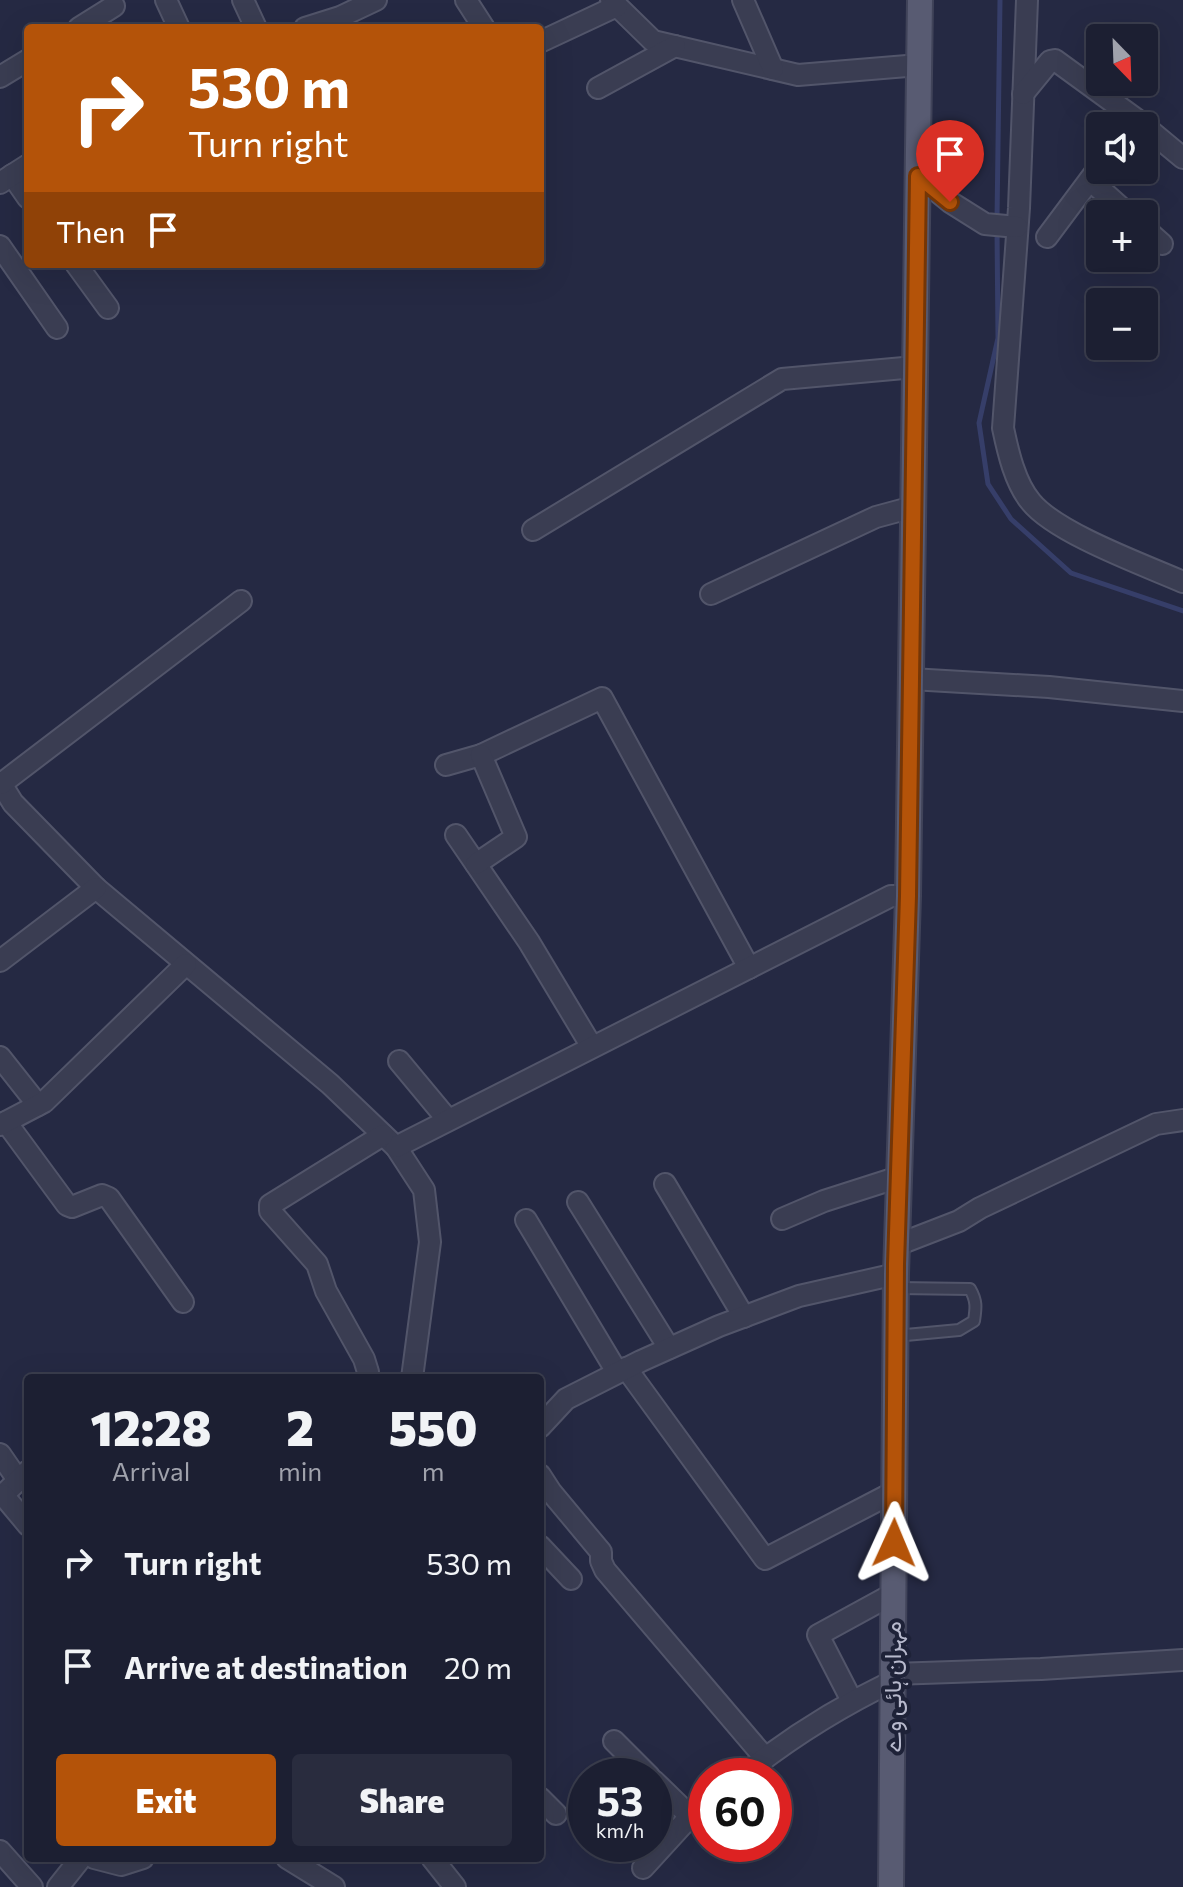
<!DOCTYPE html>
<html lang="en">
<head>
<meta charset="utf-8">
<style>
  body { margin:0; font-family:Commissioner,Vazirmatn,sans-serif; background:#292c3e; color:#f1f3f6; height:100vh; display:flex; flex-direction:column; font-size:30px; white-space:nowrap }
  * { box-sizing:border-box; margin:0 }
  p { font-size:26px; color:#a0a2ac }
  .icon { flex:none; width:44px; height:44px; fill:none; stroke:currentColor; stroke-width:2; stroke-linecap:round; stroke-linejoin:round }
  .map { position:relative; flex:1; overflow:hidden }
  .sheet { position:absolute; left:24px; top:1374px; width:520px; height:488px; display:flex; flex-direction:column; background:#1c1f32; border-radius:8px; box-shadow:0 8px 32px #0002,0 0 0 2px #3a3d4d }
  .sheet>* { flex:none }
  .guide { position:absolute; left:24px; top:24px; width:520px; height:244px; border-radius:8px; box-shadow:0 8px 32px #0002,0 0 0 2px #3a3d4d; background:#b45309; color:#fff; overflow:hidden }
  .needle { width:52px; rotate:157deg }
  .controls { position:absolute; left:1086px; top:24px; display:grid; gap:16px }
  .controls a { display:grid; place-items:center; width:72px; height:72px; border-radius:8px; background:#1c1f32; box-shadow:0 8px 32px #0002,0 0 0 2px #3a3d4d; font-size:40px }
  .speed { position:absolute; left:568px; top:1758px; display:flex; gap:16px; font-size:40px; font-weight:700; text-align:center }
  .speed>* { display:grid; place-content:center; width:104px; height:104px; border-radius:50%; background:#1c1f32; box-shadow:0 8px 32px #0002,0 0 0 2px #3a3d4d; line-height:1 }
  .speed small { font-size:20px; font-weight:400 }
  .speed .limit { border:12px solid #d22; background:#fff; color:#111 }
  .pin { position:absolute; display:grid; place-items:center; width:68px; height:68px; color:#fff; margin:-82px -34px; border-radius:50% 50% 50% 0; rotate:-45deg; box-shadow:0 0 8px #0007 }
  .pin .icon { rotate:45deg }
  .me { position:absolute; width:88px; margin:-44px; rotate:1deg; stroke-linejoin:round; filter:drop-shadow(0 0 6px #0008) }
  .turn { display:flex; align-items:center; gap:28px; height:168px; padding:0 32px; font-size:36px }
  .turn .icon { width:104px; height:104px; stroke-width:2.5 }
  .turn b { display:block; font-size:56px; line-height:68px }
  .then { display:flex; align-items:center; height:76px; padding:0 32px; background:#0003; gap:16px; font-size:30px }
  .eta { display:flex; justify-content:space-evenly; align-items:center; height:136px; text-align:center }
  .eta b { font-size:48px; font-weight:800; line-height:56px }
  .cta { display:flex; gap:16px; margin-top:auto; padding:16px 32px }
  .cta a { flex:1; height:92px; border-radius:8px; background:#b45309; color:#fff; font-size:32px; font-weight:800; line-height:92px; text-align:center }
  .cta a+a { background:#292c3e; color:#f1f3f6 }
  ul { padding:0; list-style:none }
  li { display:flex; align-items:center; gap:24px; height:104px; padding:0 32px }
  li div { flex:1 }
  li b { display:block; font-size:30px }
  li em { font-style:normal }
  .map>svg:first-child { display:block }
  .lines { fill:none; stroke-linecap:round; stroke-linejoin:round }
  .stream { stroke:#363e69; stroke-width:5 }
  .service-casing { stroke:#52556a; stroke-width:14 }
  .minor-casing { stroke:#52556a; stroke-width:24 }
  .primary-casing { stroke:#404359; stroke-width:28 }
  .service { stroke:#3a3d52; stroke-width:10 }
  .minor { stroke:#3a3d52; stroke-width:20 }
  .primary { stroke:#585b72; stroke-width:24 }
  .route-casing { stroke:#753606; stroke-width:20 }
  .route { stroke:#b45309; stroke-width:14 }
  .labels { text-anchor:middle; stroke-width:8; stroke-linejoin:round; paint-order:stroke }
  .street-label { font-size:24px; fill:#b7b9cc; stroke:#1e2238 }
</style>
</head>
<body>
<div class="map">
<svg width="1183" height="1887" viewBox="0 0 1183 1887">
  <rect width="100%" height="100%" fill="#252943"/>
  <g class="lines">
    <g class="stream">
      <path d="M997,219l3,-219"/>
      <path d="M997,229l1,109 -19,85 9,61 23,35 60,54 112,38"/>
    </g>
    <g class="service-casing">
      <path id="service" d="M895,1336l64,-6 15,-9c2,-13 3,-20 -4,-32l-72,-1"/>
    </g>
    <g class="minor-casing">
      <g id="minor">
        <path d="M166,0l13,28"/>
        <path d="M243,0l13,28"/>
        <path d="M466,0l18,28"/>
        <path d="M611,0l42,41 145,34 121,-10"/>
        <path d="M743,0l30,69"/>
        <path d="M1027,0l-8,208 -16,220c5,24 12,55 28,74 25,31 113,63 152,80"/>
        <path d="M79,28l35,-22"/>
        <path d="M305,28l35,-11 36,-17"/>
        <path d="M540,42l77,-36"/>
        <path d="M0,77l28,-17"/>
        <path d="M598,88l77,-42"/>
        <path d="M1023,94l27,-33 5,-1 81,59 47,39"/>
        <path d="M12,175l16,23"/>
        <path d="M918,176l32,26 35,22 32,3"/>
        <path d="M1090,180l38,34"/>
        <path d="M0,183l28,-18"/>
        <path d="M1144,228l18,16"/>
        <path d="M1047,237l53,-71"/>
        <path d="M0,246l57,82"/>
        <path d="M76,264l32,44"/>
        <path d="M533,530l249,-151 133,-12"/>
        <path d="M711,594l165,-77 37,-10"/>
        <path d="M911,679l138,8 134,14"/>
        <path d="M446,765l35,-10 121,-57 147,270"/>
        <path d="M0,782l13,21 83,85 234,196 66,63 28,43 6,52 -18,136"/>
        <path d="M1,784l240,-183"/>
        <path d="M456,835l73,107 63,105"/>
        <path d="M476,864l40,-27 -35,-82"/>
        <path d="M0,961l96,-73"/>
        <path d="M0,1057l38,48"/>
        <path d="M399,1061l49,59"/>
        <path d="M6,1122l61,83 5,2 30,-12 7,3 74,104"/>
        <path d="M0,1125l44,-23 142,-138"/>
        <path d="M396,1147l495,-251h17"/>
        <path d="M665,1184l79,133"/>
        <path d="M578,1202l91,146"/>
        <path d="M782,1219l42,-18 75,-24"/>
        <path d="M526,1220l91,152"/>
        <path d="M897,1245l62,-24 21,-13 176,-84 27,-4"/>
        <path d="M626,1368l139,191 129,-67"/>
        <path d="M366,1378l2,-6 -4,-13 -38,-68 -9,-27 -47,-53v-6l113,-70"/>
        <path d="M540,1427l26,-28 75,-38 78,-35 80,-30 97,-22"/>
        <path d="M0,1454l18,26"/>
        <path d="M540,1475l11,17 50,60v9l4,9 160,188"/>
        <path d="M3,1495l25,-24"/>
        <path d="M0,1497l3,-2 25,30"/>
        <path d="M540,1546l31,33"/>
        <path d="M893,1674l148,-5 142,-9"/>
        <path d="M852,1701l-34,-66 75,-41"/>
        <path d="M614,1741l35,35"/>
        <path d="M742,1776c46,-37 97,-69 151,-95"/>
        <path d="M654,1781l37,36"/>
        <path d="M540,1798l16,16"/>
        <path d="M0,1851l32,36"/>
        <path d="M94,1858l27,7 22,-7"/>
        <path d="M287,1858l47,29"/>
        <path d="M432,1858l23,29"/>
        <path d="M643,1868l42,-46 21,-17"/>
        <path d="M58,1887l23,-29"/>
      </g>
    </g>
    <g class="primary-casing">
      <path id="primary" d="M891,1887l5,-613 12,-378 12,-896"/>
    </g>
    <use href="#service" class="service"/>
    <use href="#minor" class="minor"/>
    <use href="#primary" class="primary"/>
  </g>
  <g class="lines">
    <g class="route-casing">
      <path id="route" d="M894,1543l2,-279 12,-368 10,-720 32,26"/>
    </g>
    <use href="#route" class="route"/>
  </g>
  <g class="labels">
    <g class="street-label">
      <text transform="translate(893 1687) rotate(-90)" y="8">مہران ہائی وے</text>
    </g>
  </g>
</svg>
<div class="controls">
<a><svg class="needle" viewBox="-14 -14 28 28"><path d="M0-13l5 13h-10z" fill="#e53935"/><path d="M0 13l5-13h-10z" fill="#a0a2ac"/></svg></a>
<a><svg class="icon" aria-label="sound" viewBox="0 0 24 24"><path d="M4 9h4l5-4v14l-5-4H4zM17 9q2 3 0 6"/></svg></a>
<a>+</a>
<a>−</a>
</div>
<div class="speed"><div>53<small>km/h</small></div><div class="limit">60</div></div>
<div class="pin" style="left:950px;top:202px;background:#d93025"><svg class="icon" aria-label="arrive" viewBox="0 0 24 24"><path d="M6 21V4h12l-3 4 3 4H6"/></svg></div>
<svg class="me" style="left:894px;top:1543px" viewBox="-20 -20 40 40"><path d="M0-17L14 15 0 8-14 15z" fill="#b45309" stroke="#fff" stroke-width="4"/></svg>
<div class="guide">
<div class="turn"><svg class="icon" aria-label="right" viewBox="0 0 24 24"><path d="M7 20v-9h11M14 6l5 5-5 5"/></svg><div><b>530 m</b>Turn right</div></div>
<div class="then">Then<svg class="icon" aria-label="arrive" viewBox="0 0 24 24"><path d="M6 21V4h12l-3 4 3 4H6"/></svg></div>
</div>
<section class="sheet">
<div class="eta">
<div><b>12:28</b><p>Arrival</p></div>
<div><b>2</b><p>min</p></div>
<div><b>550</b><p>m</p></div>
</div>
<ul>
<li><svg class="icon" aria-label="right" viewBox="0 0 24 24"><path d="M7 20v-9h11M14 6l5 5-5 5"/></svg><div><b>Turn right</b></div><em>530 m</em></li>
<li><svg class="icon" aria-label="arrive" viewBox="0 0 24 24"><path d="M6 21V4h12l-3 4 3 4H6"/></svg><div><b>Arrive at destination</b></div><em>20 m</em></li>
</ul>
<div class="cta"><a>Exit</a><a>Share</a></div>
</section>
</div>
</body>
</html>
